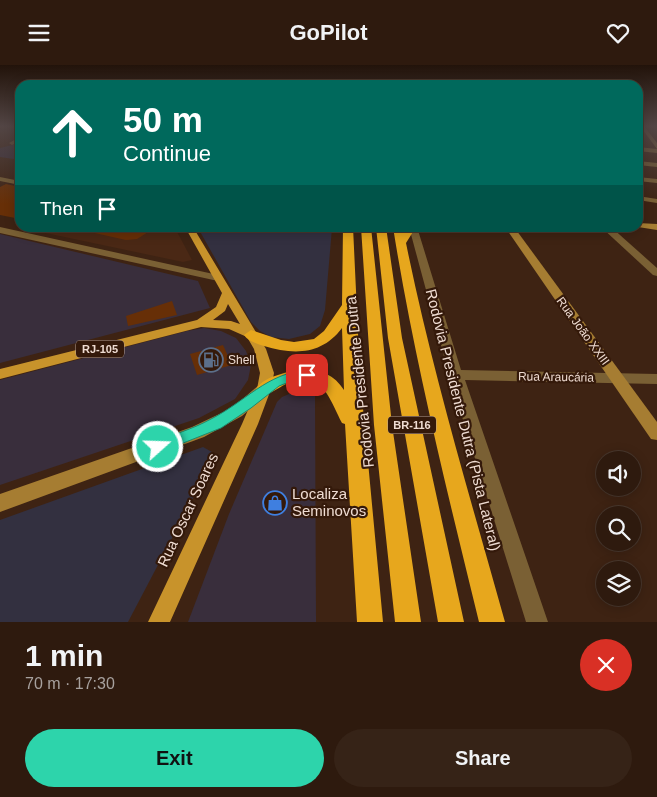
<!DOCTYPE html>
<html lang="en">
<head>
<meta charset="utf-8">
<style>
  body { margin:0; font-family:Helvetica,sans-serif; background:#362317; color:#f1f3f6; height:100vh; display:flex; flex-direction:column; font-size:19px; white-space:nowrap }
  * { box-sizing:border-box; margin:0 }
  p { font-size:16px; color:#a7a19e }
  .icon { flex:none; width:28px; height:28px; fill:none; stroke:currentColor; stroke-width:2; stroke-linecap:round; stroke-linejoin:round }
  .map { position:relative; height:557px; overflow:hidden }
  .drawer { display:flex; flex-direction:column; background:#2e1a0e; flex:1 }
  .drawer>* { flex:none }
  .banner { position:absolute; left:15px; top:15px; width:628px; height:152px; border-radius:15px; box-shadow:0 2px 12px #0003,0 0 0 1px #49382e; background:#00695c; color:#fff; overflow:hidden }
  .fabs { position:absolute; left:596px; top:386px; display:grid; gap:10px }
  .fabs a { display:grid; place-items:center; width:45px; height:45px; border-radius:50%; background:#2e1a0e; box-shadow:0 2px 12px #0003,0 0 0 1px #49382e; font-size:25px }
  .pin { position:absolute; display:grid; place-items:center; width:42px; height:42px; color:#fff; margin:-21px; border-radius:10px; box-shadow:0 2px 8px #0006 }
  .me { position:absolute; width:55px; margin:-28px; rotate:70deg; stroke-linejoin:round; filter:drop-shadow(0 0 4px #0008) }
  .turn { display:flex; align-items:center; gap:18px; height:105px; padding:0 25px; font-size:22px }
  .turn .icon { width:65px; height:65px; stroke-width:2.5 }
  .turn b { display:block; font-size:35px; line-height:42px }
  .then { display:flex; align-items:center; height:48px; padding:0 25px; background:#0003; gap:10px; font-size:19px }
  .round { display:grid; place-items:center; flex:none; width:52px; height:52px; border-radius:26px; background:#362317 }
  .head { display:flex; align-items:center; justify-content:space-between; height:85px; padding:0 25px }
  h1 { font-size:30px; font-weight:800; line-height:38px }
  .action { display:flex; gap:10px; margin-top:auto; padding:10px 25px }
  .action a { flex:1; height:58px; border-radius:30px; background:#2dd4ab; color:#111; font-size:20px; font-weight:800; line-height:58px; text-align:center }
  .action a+a { background:#362317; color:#f1f3f6 }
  header { display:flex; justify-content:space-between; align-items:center; height:65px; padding:0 25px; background:#2e1a0e; font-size:22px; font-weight:800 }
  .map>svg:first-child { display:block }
  .commercial { fill:#392e3c }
  .industrial { fill:#333040 }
  .built { fill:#4a2815 }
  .building { fill:#672f07 }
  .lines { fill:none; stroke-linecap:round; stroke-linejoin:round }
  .street { fill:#7a6034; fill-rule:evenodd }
  .secondary { fill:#a67d32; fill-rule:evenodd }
  .primary { fill:#c8932b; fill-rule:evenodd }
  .highway { fill:#e7a71d; fill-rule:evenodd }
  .route { fill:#2dd4ab; stroke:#1d8a6f }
  .labels { text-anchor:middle; stroke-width:4.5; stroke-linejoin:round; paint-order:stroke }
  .shield { fill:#34190a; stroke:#b7a296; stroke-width:1 }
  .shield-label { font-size:11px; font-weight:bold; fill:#efdcd2 }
  .street-label { font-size:12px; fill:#efdcd2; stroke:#34190a }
  .poi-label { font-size:12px; fill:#efdcd2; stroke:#34190a; text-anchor:start }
  .near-street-label { font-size:15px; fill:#efdcd2; stroke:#34190a }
  .near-poi-label { font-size:15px; fill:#efdcd2; stroke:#34190a; text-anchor:start }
</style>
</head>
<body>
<header><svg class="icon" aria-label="menu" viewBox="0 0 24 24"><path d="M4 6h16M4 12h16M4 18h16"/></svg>GoPilot<svg class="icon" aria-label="heart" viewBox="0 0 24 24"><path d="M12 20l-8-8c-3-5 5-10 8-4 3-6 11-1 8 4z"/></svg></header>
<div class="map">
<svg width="657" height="557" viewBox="0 0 657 557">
  <rect width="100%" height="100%" fill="#3e2313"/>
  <g class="commercial">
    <path d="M20,78v17l-20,-3v-9z"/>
    <path d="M0,169l198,47 12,27 -210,55z"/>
    <path d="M204,263l17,3 15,7 10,13 5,14 -3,15 -13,19 -36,19 -199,67v-105l187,-49z"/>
    <path d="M296,326l15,1 4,2 1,228h-128l41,-108 48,-112 5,-5z"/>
  </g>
  <g class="industrial">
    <path d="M198,163h134l-7,82 -5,16 -10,8 -21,5 -18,-2 -11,-6 -9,-9z"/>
    <path d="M203,382l9,5v10l-84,160h-128v-102z"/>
  </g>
  <path class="built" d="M22,163h153l17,32 -9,2z"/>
  <g class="building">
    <path d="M6,119l14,3v32l-20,-4v-28z"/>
    <path d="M91,162h65l-19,12 -11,1 -36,-8z"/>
    <path d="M172,236l5,14 -49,11 -2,-10z"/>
    <path d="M223,280l9,20 -35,10 -7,-21z"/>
  </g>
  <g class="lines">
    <g class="street">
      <path d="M640,61h4l13,17v6z"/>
      <path d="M20,72v4l-8,4 -3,-2z"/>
      <path d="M638,82l19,2v4l-19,-2z"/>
      <path d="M638,96l19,2v4l-19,-2z"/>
      <path d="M0,112l20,4v4l-20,-4z"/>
      <path d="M638,112l19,2v4l-19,-2z"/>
      <path d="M638,131l19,3v4l-19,-3z"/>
      <path d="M0,162l218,48 5,3 -5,3 -218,-48z"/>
      <path d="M409,162h8l44,143 196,4v10l-192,-4 83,242h-22l-77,-247z"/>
      <path d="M601,162h10l46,41v8l-4,-1z"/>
    </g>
    <g class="secondary">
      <path d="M638,158l19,1v6l-19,-3z"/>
      <path d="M505,162h9l143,195v18l-6,-1z"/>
      <path d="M264,319l5,1 2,4 -2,4 -27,23 -38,21 -204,75v-18l192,-67 40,-19 27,-23z"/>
    </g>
    <path class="primary" d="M185,162h8l73,122 8,24 -3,16 -13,35 -88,198h-22l94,-198 15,-35 3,-16 -6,-24 -7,-12 -18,-8 -28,-2 -201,52v-10l197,-49 19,-13 6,-14zM228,239l12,20 -9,-3 -18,-1 12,-9z"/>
    <g class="highway">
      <path d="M343,162h10l7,149 23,246h-26l-12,-198 -3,-1c-13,-25 -20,-55 -56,-39 -8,4 -14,9 -22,11l-6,-2 -2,-4c4,-7 14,-12 22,-14 24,-9 51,-9 66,15l-2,-62c-20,27 -48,27 -78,18 -7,-2 -16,-5 -20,-11l7,-5 30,10 13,2 20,-3 10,-8 18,-26z"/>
      <path d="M361,162h10l21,198 29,197h-26l-21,-197z"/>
      <path d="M376,162h10l16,111 62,284h-26l-50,-284z"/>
      <path d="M393,162h10l1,4 2,-4h10l-10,16c26,128 64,254 99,379h-26c-32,-131 -65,-263 -86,-395z"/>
    </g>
  </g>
  <linearGradient id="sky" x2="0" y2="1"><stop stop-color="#22130a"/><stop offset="0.44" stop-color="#524544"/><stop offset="1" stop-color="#524544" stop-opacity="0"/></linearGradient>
  <rect width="657" height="139" fill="url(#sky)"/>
  <path class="route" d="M307,305l6,5 -2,3 -17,2 -15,6 -28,22 -30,20 -63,25 -5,-2 -2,-4 2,-5c19,-7 40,-13 58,-23 34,-17 56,-46 96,-49z"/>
  <defs>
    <g id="fuel-ring" transform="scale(1.25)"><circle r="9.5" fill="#34190a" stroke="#5c6f8a" stroke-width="1.5"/><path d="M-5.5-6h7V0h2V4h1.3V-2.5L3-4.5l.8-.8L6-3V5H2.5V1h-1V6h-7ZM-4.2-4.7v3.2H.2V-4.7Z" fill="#5c6f8a"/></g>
    <g id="shop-ring" transform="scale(1.25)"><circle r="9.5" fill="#34190a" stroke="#3f7fe0" stroke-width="1.5"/><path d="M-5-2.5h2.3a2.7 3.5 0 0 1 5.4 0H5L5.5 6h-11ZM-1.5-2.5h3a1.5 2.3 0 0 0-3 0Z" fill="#3f7fe0"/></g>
  </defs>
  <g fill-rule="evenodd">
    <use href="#fuel-ring" x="211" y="295"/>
    <use href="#shop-ring" x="275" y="438"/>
  </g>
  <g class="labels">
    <g class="shield">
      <rect x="76" y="275.5" width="48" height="17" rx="4"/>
      <rect x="388" y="351.5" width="48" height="17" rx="4"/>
    </g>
    <g class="shield-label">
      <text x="100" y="288">RJ-105</text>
      <text x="412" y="364">BR-116</text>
    </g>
    <g class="street-label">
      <text transform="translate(583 266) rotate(54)" y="4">Rua João XXIII</text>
      <text transform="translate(556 312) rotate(1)" y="4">Rua Araucária</text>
    </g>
    <g class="poi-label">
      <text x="228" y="299">Shell</text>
    </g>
    <g class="near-street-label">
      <text transform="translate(360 317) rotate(-96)" y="5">Rodovia Presidente Dutra</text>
      <text transform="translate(463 355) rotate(76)" y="5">Rodovia Presidente Dutra (Pista Lateral)</text>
      <text transform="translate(188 445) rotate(-65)" y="5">Rua Oscar Soares</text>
    </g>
    <g class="near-poi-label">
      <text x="292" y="434">Localiza<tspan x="292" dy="17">Seminovos</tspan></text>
    </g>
  </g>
</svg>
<div class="fabs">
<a><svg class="icon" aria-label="sound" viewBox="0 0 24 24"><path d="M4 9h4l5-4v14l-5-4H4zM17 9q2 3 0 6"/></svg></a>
<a><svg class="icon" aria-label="search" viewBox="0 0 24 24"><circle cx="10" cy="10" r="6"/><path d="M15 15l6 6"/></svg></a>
<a><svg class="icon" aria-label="layers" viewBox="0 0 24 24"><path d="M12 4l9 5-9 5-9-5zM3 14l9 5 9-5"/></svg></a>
</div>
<div class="pin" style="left:307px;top:310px;background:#d93025"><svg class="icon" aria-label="arrive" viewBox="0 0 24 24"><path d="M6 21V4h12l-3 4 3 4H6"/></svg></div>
<svg class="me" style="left:158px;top:382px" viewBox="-20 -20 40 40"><circle r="17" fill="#2dd4ab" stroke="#fff" stroke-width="3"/><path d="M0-11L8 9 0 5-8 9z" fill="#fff"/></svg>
<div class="banner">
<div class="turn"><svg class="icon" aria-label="ahead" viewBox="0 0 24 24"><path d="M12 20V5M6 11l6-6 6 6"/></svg><div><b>50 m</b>Continue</div></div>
<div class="then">Then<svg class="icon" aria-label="arrive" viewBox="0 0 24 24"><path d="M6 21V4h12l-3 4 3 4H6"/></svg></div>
</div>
</div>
<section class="drawer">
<div class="head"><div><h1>1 min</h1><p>70 m · 17:30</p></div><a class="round" style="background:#d93025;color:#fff"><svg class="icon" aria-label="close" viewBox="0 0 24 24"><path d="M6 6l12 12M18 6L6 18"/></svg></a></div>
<div class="action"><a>Exit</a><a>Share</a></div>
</section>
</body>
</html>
